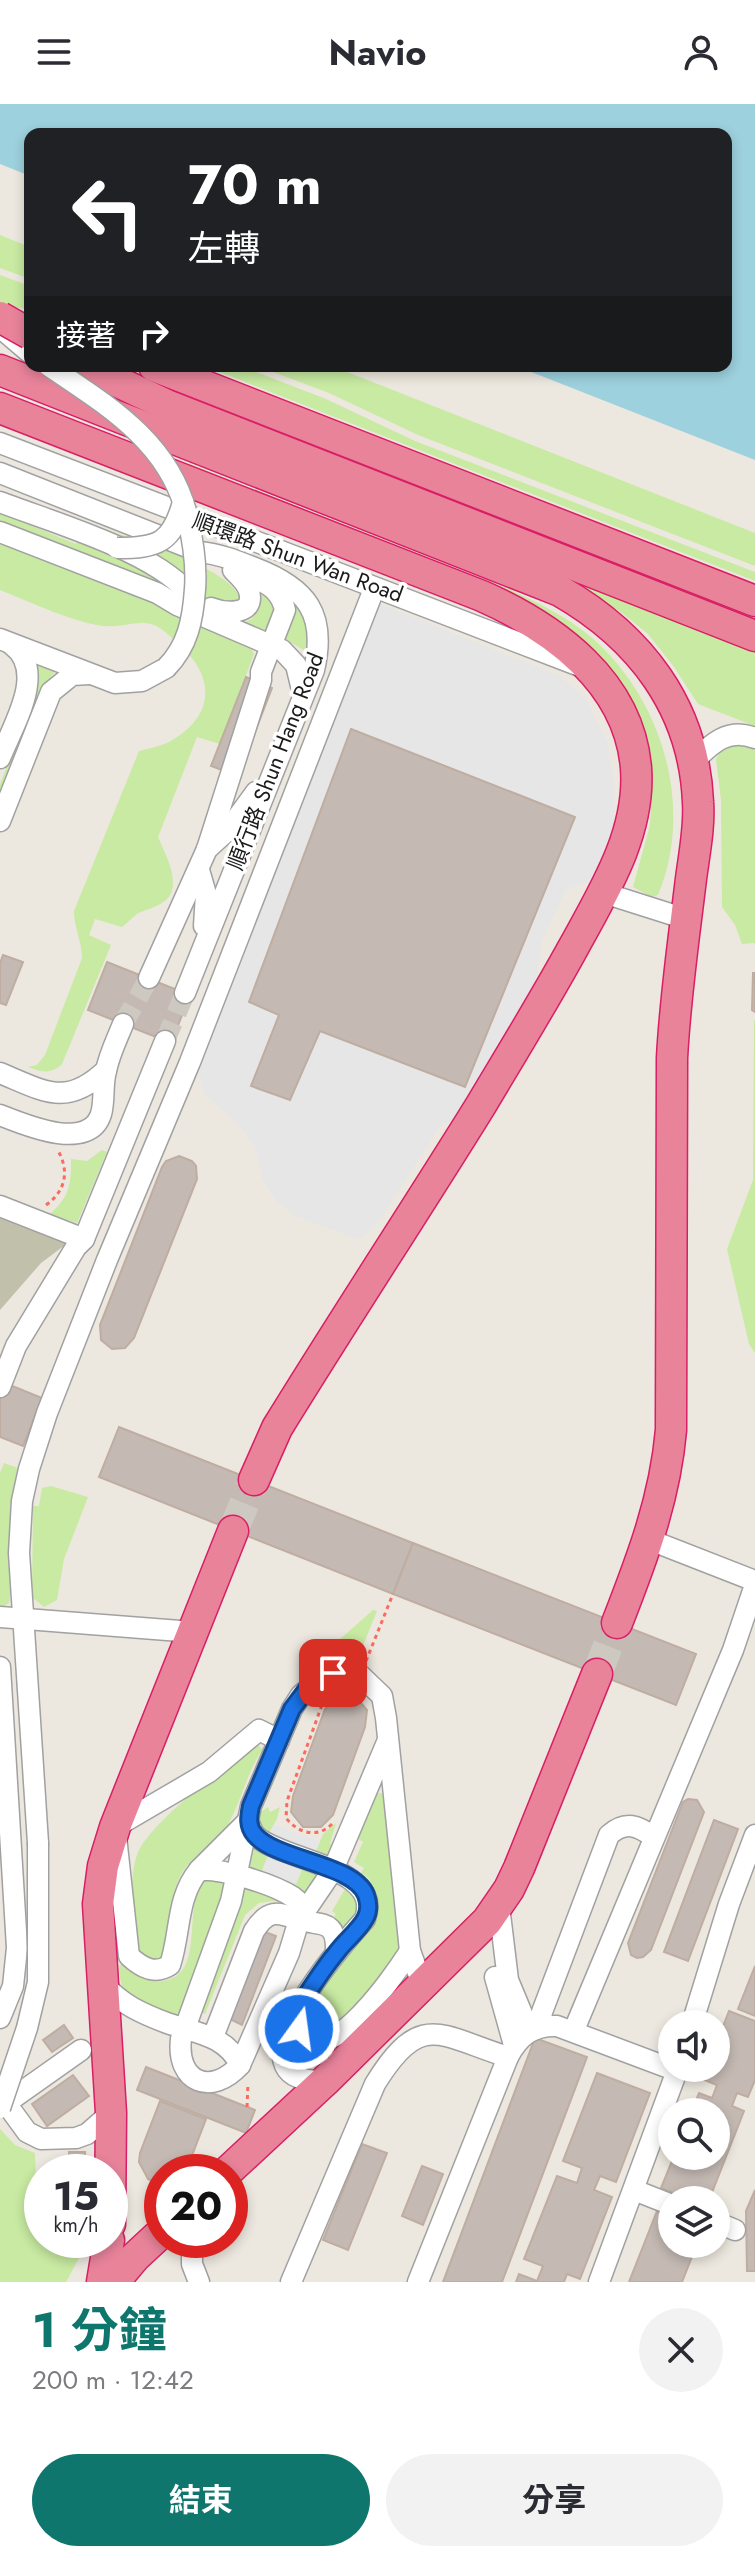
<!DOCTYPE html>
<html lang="zh-TW">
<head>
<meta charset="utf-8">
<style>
  body { margin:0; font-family:Jost,"Noto Sans TC",sans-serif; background:#f2f2f3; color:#2b2b33; height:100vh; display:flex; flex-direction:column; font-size:30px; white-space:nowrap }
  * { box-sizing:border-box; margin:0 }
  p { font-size:26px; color:#7c7c81 }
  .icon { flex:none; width:44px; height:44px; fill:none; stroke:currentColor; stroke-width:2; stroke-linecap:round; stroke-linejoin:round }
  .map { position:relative; height:2178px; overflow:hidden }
  .panel { display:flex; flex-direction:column; background:#fff; flex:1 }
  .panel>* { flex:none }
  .top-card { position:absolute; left:24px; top:24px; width:708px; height:244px; border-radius:16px; box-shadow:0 4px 12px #0003; background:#202124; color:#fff; overflow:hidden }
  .buttons { position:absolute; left:658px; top:1906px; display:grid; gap:16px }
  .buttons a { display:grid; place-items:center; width:72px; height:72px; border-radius:50%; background:#fff; box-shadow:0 4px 12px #0003; font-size:40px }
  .speed { position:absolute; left:24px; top:2050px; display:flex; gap:16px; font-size:40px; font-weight:700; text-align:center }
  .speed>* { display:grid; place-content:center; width:104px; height:104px; border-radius:50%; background:#fff; box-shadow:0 4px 12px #0003; line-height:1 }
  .speed small { font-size:20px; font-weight:400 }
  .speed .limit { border:12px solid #d22; background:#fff; color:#111 }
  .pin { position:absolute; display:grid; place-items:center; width:68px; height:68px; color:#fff; margin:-34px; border-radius:16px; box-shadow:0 4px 12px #0006 }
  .me { position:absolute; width:88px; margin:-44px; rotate:14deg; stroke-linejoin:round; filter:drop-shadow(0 0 6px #0008) }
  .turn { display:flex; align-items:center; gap:28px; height:168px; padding:0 32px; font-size:36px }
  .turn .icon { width:104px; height:104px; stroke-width:2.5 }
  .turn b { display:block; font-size:56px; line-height:68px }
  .then { display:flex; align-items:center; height:76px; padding:0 32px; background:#0003; gap:16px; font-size:30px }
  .round { display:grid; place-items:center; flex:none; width:84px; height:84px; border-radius:42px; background:#f2f2f3 }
  .head { display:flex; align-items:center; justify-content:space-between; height:136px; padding:0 32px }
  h1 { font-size:48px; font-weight:700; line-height:60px; color:#0f766e }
  .primary-button { display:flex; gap:16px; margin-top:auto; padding:16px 32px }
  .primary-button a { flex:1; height:92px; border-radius:48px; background:#0f766e; color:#fff; font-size:32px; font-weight:700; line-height:92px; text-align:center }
  .primary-button a+a { background:#f2f2f3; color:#2b2b33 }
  header { display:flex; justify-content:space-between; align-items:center; height:104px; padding:0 32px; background:#fff; font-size:36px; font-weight:700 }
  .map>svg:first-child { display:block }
  .construction { fill:#c1c0ab }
  .grass { fill:#c8eaa2 }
  .parking { fill:#e6e6e6 }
  .water { fill:#9dd1dd }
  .building { fill:#c4b9b3; stroke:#bfada1; stroke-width:2 }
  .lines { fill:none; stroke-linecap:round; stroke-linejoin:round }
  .minor-tunnel { stroke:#cdc9c1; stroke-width:20; stroke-dasharray:20 10; stroke-linecap:butt }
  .highway-tunnel { stroke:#cdc9c1; stroke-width:30; stroke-dasharray:30 15; stroke-linecap:butt }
  .minor-casing { stroke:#a1a1a1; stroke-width:23 }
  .highway-casing { stroke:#d91e65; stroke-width:33 }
  .path { stroke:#fe695f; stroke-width:3; stroke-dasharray:4 4; stroke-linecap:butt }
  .minor { stroke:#fff; stroke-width:20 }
  .highway { stroke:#e8839a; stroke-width:30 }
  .minor-bridge-casing { stroke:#a1a1a1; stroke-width:23; stroke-linecap:butt }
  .highway-bridge-casing { stroke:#d91e65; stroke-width:33; stroke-linecap:butt }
  .minor-bridge { stroke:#fff; stroke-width:20 }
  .highway-bridge { stroke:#e8839a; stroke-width:30 }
  .route-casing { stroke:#114b97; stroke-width:20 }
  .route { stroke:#1a73e8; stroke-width:14 }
  .labels { text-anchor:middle; stroke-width:7; stroke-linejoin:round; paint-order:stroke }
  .street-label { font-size:22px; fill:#1a1a1a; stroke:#fff }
</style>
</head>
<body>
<header><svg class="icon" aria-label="menu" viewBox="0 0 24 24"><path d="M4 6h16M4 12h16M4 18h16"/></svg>Navio<svg class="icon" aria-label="person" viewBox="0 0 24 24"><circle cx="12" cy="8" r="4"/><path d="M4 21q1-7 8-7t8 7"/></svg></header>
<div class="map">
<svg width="755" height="2178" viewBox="0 0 755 2178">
  <rect width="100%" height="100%" fill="#ede8df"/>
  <path class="construction" d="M0,1110l69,28 -28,21 -41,47z"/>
  <g class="grass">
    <path d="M0,131l30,12v32l-30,-11z"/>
    <path d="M0,171l30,11v24l-30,-6z"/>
    <path d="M204,262h37l85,33 89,42 340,131v9z"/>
    <path d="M257,262h75l423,167v33l-337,-131 -89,-42z"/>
    <path d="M190,360l321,126c28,13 56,27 80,47 71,61 104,170 67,258l-6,2 -19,-10 17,-62 2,-41 -3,-20 -41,-94 -420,-201z"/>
    <path d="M0,409l76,31 9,-22c36,14 142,42 155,76l-8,7 -14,1 -218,-85z"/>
    <path d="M0,438l179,71 71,33 4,8 -34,90 -23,-7 -39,100c7,17 24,46 9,62 -8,8 -21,10 -30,15 -6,4 -9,9 -15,13l-27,-8 -6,16 22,10 -49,119c-12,11 -20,8 -34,3l9,-2 8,-10 37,-97c0,-16 -8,-30 -8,-47l65,-160c11,-3 25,-5 35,-12 39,-24 41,-60 9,-91 -9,-8 -18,-18 -29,-23 -16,-6 -32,3 -49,1 -28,-2 -77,-25 -105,-36z"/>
    <path d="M583,477l172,66v79l-57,-22 -24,-37 -26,-33 -26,-21 -41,-25z"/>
    <path d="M260,483l17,20 -9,24 -26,-8 10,-4 7,-17z"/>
    <path d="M296,500l12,20 2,23 -5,4 -21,-13z"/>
    <path d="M38,560l16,6v3l-14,16 -40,103v-8l35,-89 3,-15 -2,-13z"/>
    <path d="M732,639l23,7v193l-13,1 -7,-19 -13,-18 -1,-107 -5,-41 7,-13z"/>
    <path d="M754,916h1v333l-6,-9 -22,-95 26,-69z"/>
    <path d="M102,1046l5,2 -30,71 -27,-9c20,-18 21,-29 21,-55l16,2z"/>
    <path d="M4,1359l14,5c-5,26 -9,51 -9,77 0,19 4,39 0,58l-9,6v-136z"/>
    <path d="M51,1382l37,11 -24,62 -7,41 -13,7 -12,-10 1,-91h6l3,-18z"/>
    <path d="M373,1506l4,1 -21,52h-18l-22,7 -4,-6z"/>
    <path d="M257,1641l6,4c-16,23 -21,49 -34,74 -11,20 -36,31 -47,50 -17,27 -2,64 -21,90l-21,-4c-7,-29 -14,-85 0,-111 19,-32 79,-76 109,-102z"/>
    <path d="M379,1689l7,1c4,33 22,127 13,155 -7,21 -27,38 -42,54 -14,14 -25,30 -45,28l-9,-20 73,-100c0,-15 -1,-31 -15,-38l3,-5 -10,-6 9,-20 -6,-4 16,-41z"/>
    <path d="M268,1703l2,5 10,-5 -3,12 -9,16 -7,-3 -4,-17z"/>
    <path d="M336,1719l-6,21 6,3 -8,9 -13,-3 8,-19z"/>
    <path d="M249,1743l20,6 -6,18 33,13 7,-17 17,7 -15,23 -59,-27z"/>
    <path d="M207,1772l20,2 -2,19 -46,120c-30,-10 -61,-12 -60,-51l4,-2c11,10 23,19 39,17 47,-5 17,-80 45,-105z"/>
    <path d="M243,1780l43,19 -13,-2 -14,2 -14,12 -40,99 -5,-2 39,-100z"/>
    <path d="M356,1784l2,27 -15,19 -11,-14 4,-6 -4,-3 13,-22z"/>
    <path d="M0,2025l15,16 20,8 2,59h5v28h42l-4,16 -14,26h-66z"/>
  </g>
  <g class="parking">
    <path d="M380,500l180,72 25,22 23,44 6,45v39l-20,54 -28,9 -24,52 -9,60 -75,118 -16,5 -62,95 -12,14 -10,6 -63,-23 -19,-15 -13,-21 -9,-35 -20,-25 -30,-26 -5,-21z"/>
    <path d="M274,1720l46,18 -5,11 -47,-18z"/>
    <path d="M269,1749l34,14 -7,17 -34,-14z"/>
  </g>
  <path class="water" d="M0,0h755v356l-239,-94h210v-232h-696v42l-30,-12z"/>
  <g class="building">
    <path d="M246,573l26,11 -34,88 -27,-10z"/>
    <path d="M351,625l224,88 -110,270 -145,-56 -30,69 -39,-14 28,-71 -30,-13z"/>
    <path d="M3,851l20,7 -17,43 -6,-2v-40z"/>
    <path d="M107,858l83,33 -19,48 -83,-33z"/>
    <path d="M753,869h2v39l-3,-2z"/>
    <path d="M179,1052l13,5 4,5 1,13 -63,159 -9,10 -13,1 -11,-9 -1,-15 62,-158 4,-6z"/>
    <path d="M0,1277l42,17 -19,48 -23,-9z"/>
    <path d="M119,1323l294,116 -20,51 -294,-117z"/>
    <path d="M413,1439l283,111 -20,51 -283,-111z"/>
    <path d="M338,1592l18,1 11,13 -2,17 -32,88 -12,12h-18l-12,-15 2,-16 32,-87z"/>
    <path d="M688,1695l9,1 7,12 -53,138 -8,7 -6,1 -6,-3 -3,-12 55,-141z"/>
    <path d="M714,1716l24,9 -50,132 -24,-9z"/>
    <path d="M250,1822l26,10 -34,89 -27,-13z"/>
    <path d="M755,1862v50l-17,-7z"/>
    <path d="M729,1907l26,10v59l-7,17 -11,-4 -5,13 12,5 -35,89h-18l-30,-12 13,-32h42v-44h-25l8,-19 13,5 5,-13 -15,-6 4,-11h10v-24z"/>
    <path d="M64,1921l9,13 -21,14 -9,-12z"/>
    <path d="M535,1934l52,19 -85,225h-59z"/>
    <path d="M146,1963l109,43 -9,23 -109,-43z"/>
    <path d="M597,1969l53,20 -34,89 -16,-6 -6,14 18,7 -32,82 -13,-5 -3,8h-48l3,-8 18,7 6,-15 -19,-7 33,-83 20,7 5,-15 -19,-7z"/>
    <path d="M73,1971l16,21 -42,30 -15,-22z"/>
    <path d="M160,1997l46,18 -20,52 -24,1v13l-14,-6 -9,-17 1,-9z"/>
    <path d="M362,2040l25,9 -39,97 -25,-10z"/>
    <path d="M69,2048h16l1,20h-16z"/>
    <path d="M422,2062l21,8 -20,51 -21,-9z"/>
    <path d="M755,2086v81h-8l-1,-60z"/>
    <path d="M657,2107l15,6v27h25l-15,38h-53z"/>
  </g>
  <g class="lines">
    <g class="minor-tunnel">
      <path d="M123,920l26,-46"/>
      <path d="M165,937l20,-48"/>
    </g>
    <g class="highway-tunnel">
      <path d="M233,1427l21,-51"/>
      <path d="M597,1570l20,-51"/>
    </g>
    <g class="minor-casing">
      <g id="minor">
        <path d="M3,226l27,23"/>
        <path d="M0,339l577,222"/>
        <path d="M0,369l200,79c20,2 37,9 55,16 52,20 72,46 59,102l-129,323"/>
        <path d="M0,398c54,21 162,51 194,98"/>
        <path d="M0,428l157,61 20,12 105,45 14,15 7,29"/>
        <path d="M211,504c13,5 45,9 38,-17 -2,-8 -10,-15 -16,-21"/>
        <path d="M0,535l115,44 27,-2 24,-13"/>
        <path d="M0,654c12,-31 48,-87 12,-113"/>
        <path d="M693,658c18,-18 35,-35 62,-24"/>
        <path d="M0,717l51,-129 21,-17 17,-1"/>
        <path d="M207,745l22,-20 27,-37"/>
        <path d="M199,766l7,24 -2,32"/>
        <path d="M604,789l82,26"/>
        <path d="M149,874l58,-129 54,-169v-8l24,-62c-3,-15 -13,-25 -27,-30"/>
        <path d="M0,969c44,18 66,35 106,-3"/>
        <path d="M0,1011c23,9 89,38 101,-1 4,-13 1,-29 5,-43 3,-16 11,-32 17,-47"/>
        <path d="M0,1102l84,33"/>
        <path d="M0,1283l16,-41 60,-99 8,-8 81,-198"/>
        <path d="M650,1436l105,41"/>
        <path d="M0,1513l193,15"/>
        <path d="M0,1563l17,281 -4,38 -13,32"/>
        <path d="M279,1636l-20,-10 -50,42 -94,55 14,129c13,12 26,19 41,9 11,-33 6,-67 29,-95 23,-2 74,14 94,27 6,4 9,10 12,16"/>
        <path d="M388,1636l-55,130 -34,50 -10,33 -49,112c-29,32 -64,17 -59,-26l50,-138 20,-95 41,-97 9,-14 20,-17 12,-5 27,2 22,21 4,22 24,233 12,33"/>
        <path d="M38,1739l-19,-290 3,-52 7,-32 18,-56 60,-153 83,-198 184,-473"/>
        <path d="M199,1766l49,-49c3,6 4,12 9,16 28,24 126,30 108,82 -25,28 -145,165 -40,162"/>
        <path d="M499,1802l9,74 15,36 4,16"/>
        <path d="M495,1873l19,68"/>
        <path d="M104,1880c16,20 39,30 63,39 28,10 59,12 73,42"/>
        <path d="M295,1909c18,82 99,-37 115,-62"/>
        <path d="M692,1920l37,-120 26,-69"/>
        <path d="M540,1922l2,-14 67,-177c17,-15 29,-9 45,2"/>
        <path d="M574,1926l159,-380 22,-65"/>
        <path d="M213,1933l41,-106c14,-22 23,-19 44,-12 21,8 39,-2 38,33"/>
        <path d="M0,1991l27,37 14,7 35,-1 11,-4 24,-21"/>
        <path d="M6,1999l75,-53"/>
        <path d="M634,2086l38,15"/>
        <path d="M716,2118l19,8"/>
        <path d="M192,2136v24l7,18"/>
        <path d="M291,2178l84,-198c46,-75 65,-48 133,-27"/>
        <path d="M418,2178l90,-225c11,-21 25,-32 49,-31l120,45"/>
        <path d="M599,2178l79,-214"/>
      </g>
    </g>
    <g class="highway-casing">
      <g id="highway">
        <path d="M84,262l85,40 586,230"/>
        <path d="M154,262l601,235"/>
        <path d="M0,266l560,221c80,46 134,116 138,211 2,28 -5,57 -8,85 -7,57 -15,113 -18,171l-1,372c-6,69 -29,129 -54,193"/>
        <path d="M0,304l482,188c72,32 147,86 154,172 5,65 -33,125 -63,180 -29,53 -61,105 -92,157 -67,108 -137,214 -204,323l-23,52"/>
        <path d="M227,2068l98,-91 162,-160 22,-32 10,-21 78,-194"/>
        <path d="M110,2120l1,-111 -13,-209 5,-38 12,-39 118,-296"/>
        <path d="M102,2178l7,-42"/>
        <path d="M114,2178l21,-25 27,-25"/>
      </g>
    </g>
    <g class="path">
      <path d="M46,1101c20,-14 24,-35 11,-56"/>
      <path d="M366,1557l27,-67"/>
      <path d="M332,1720c-15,15 -34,9 -46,-6l1,-17 35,-96 13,-13"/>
      <path d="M247,2003l1,-24"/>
    </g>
    <use href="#minor" class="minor"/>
    <use href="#highway" class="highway"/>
    <g class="minor-bridge-casing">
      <g id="minor-bridge">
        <path d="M49,262c59,40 120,76 138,149 6,25 10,48 8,74 -2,30 -7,57 -29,79"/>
        <path d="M117,444c41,0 55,-5 66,-46"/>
        <path d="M0,2004l27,-80 11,-46v-139"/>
      </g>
    </g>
    <g class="highway-bridge-casing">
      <path id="highway-bridge" d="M0,213l30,17"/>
    </g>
    <use href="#minor-bridge" class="minor-bridge"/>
    <use href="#highway-bridge" class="highway-bridge"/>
  </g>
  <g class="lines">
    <g class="route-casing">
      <path id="route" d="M299,1925l-4,-16c13,-21 26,-42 42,-61 8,-11 21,-21 28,-33 4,-7 4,-16 1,-24 -12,-31 -90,-35 -111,-60 -8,-9 -6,-19 -4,-29l41,-97 18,-24 23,-12"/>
    </g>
    <use href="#route" class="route"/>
  </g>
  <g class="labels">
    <g class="street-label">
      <text transform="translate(298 453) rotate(20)" y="8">順環路 Shun Wan Road</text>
      <text transform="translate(275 657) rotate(-69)" y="8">順行路 Shun Hang Road</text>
    </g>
  </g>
</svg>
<div class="buttons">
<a><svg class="icon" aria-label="sound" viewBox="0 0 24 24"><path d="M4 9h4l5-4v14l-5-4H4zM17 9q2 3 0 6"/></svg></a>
<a><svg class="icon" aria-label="search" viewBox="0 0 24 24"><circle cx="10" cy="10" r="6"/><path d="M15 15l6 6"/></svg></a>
<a><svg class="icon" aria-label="layers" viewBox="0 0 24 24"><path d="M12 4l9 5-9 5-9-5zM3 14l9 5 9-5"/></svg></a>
</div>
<div class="speed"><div>15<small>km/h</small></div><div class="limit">20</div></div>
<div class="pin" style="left:333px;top:1569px;background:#d93025"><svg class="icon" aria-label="arrive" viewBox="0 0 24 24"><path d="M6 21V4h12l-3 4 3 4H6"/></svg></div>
<svg class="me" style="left:299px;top:1925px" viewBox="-20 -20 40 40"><circle r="17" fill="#1a73e8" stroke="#fff" stroke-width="3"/><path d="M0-11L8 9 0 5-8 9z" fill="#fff"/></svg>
<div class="top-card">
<div class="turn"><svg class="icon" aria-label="left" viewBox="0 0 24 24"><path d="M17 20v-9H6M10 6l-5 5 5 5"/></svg><div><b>70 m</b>左轉</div></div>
<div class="then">接著<svg class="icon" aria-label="right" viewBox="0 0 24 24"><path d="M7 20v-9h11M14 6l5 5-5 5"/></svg></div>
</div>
</div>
<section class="panel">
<div class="head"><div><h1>1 分鐘</h1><p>200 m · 12:42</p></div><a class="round"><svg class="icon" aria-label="close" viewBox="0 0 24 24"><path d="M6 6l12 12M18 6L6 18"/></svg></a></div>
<div class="primary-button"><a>結束</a><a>分享</a></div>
</section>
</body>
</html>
